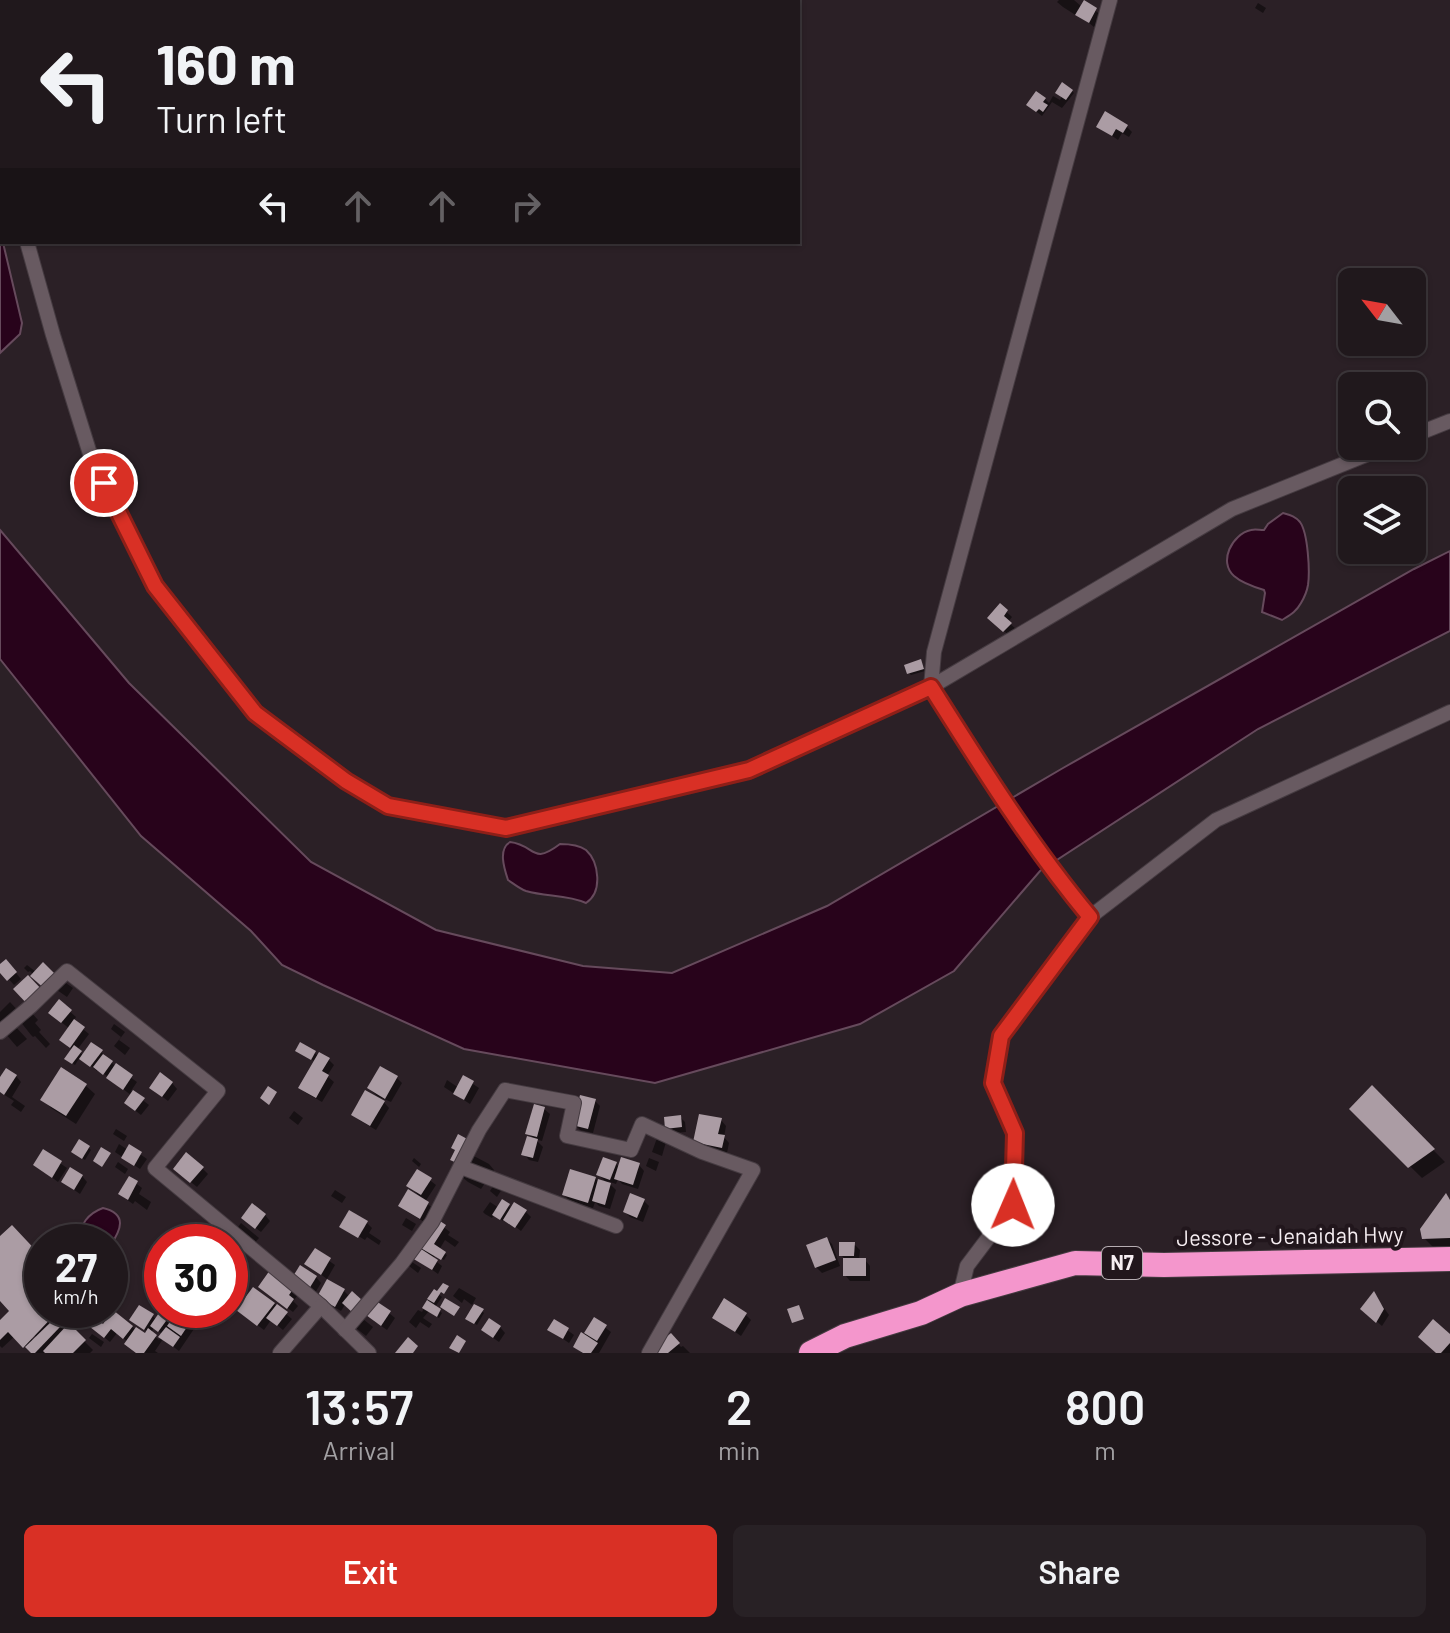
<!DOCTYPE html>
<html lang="en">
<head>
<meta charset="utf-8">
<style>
  body { margin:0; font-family:Barlow,sans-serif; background:#282125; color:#f1f3f6; height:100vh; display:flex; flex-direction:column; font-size:30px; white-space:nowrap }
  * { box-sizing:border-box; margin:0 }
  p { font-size:26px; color:#a2a0a3 }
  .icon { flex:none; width:44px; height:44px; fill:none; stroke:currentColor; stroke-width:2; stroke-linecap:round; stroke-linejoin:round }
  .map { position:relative; height:1353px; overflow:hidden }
  .drawer { display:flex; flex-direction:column; background:#20181c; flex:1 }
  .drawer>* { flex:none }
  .guide { position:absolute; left:0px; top:0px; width:800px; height:244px; box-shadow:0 2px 6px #0004,0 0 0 2px #3d373b; background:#20181c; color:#f1f3f6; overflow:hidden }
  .needle { width:52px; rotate:301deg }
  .buttons { position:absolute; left:1338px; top:268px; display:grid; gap:16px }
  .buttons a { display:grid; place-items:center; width:88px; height:88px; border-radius:12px; background:#20181c; box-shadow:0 2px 6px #0004,0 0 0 2px #3d373b; font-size:40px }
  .speed { position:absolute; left:24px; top:1224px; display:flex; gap:16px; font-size:40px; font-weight:700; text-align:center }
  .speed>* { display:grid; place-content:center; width:104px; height:104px; border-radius:50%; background:#20181c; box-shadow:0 2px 6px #0004,0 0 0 2px #3d373b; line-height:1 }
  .speed small { font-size:20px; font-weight:400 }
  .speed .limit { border:12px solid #d22; background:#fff; color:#111 }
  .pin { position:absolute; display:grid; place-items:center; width:68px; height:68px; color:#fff; margin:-34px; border:4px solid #fff; border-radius:50%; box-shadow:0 2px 8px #0007 }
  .me { position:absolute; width:88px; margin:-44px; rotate:1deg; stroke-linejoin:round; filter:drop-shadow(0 0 6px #0008) }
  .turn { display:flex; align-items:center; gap:28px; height:168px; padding:0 24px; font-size:36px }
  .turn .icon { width:104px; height:104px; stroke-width:2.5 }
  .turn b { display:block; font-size:56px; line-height:68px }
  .lanes { display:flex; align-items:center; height:76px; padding:0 24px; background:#0003; justify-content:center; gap:40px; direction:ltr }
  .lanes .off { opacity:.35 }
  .eta { display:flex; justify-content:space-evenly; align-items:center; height:136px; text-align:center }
  .eta b { font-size:48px; font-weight:600; line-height:56px }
  .primary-button { display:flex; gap:16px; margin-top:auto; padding:16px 24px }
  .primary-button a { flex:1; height:92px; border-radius:12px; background:#d93025; color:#fff; font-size:32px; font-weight:600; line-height:92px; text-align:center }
  .primary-button a+a { background:#282125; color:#f1f3f6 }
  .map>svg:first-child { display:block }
  .water { fill:#28031b; stroke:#664a5c; stroke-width:2 }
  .shadow { fill:#0007; fill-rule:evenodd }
  .building { fill:#ab9ca4 }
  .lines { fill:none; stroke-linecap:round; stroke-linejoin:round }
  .street-casing { stroke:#453b41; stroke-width:16 }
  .highway-casing { stroke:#453b41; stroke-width:26 }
  .street { stroke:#685a61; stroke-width:14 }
  .highway { stroke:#f496cc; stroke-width:24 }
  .route-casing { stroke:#8d1f18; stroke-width:20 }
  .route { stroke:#d93025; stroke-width:14 }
  .labels { text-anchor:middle; stroke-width:8; stroke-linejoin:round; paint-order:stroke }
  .shield { fill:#21161c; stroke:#b6adb2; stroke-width:2 }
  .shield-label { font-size:20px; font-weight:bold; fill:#f6eef2 }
  .street-label { font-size:22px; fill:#f6eef2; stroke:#21161c }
</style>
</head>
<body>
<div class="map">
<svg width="1450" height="1353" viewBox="0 0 1450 1353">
  <rect width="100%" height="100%" fill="#2b2026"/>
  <g class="water">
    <path d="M0,230l22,93 -2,11 -20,19z"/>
    <path d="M1283,513c7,2 12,3 17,9 8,11 10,49 8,63 -1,6 -4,13 -7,18 -5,9 -11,12 -19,17l-20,-8 3,-19 -1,-3c-10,-3 -22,-7 -30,-14 -16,-14 -2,-42 17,-46 4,-1 8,0 13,0l4,-6z"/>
    <path d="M0,530l129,153 182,179 125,68 147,36 89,7 155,-67 236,-138 351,-199 36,-18v80l-192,98 -218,142 -86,100 -94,53 -205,59 -191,-34 -141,-64 -41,-20 -31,-34 -110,-95 -141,-177z"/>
    <path d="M510,842c26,3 21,24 50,2 8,0 19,1 26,6 13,12 17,42 0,53 -19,-9 -40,-6 -60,-12 -6,-2 -12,-7 -18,-11 -4,-12 -10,-31 2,-38z"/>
    <path d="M103,1208c25,6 18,22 7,38v-4h-26l-3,-2c-3,-15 8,-27 22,-32z"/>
  </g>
  <g class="shadow">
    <path d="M1059,0h15l8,7 3,-4 16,12 -7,12 -16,-13 -1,2 -14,-9 -6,-5z"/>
    <path d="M1258,3l8,5 -3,5 -8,-5z"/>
    <path d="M1072,91l2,2 -12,15 -10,-6 -10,14 -14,-11 17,-6 4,4 4,-7 7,4 2,-4z"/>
    <path d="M1098,126l29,1 5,5 -3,5 -7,-4 -4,7z"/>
    <path d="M1000,606l12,11 -4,5 8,7 -6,7 -15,-12z"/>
    <path d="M921,661l4,10 -14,4 -2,-2z"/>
    <path d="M27,965l9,7 27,9 10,7 -6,9 -10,-7 -5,4 -22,-23 -2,1 -4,-4z"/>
    <path d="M0,966l11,1 10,12 -7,6 -14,-16z"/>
    <path d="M10,1002l11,12 -21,11v-13z"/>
    <path d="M59,1002l17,15 -3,4 16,13 -12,16 7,6 17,-4 15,15 21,15 -6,9 18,14 -8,10 -9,-7v-12l-34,-27 -1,2 -17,-14 -5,8 -8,-6 6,-9 -6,-4 3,-17 -14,-11z"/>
    <path d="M31,1012l7,8 -3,3 6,7 -2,2 11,12 -4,4 -11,-12 -2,1 -2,-2 -11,-14z"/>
    <path d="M114,1024l11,8 -6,8 11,8 -5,7 -11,-9 7,-9 -10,-8z"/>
    <path d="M14,1025l13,14 -10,8 -12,-14z"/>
    <path d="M300,1052h14l5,5 9,2 6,6 -7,11 7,6 -12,20 -16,-9 -5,-5 15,-26z"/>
    <path d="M61,1070l25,16 9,8 -19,30 -25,-16 -8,-9z"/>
    <path d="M16,1076l5,6 -9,15 13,9 -4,6 -10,-7 3,-4 -14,-9v-12z"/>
    <path d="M397,1078l5,5 -11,19 -14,-6 -8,-8z"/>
    <path d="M464,1078l15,10 -9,16 -26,-17 3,-7 12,8z"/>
    <path d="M172,1083l5,6 -9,12 -17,-13z"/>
    <path d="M1372,1088l73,74 -23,16 -70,-69z"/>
    <path d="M381,1099l8,9 -13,22 -17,-10 -5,-5z"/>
    <path d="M595,1101l5,5 -7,27 -13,-3 -5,-5z"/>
    <path d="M544,1109l6,5 -8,27 -7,-2 8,8 -5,15 -9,-2 -5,-6 12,-13 -8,-8z"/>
    <path d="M294,1111l9,7 -5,7 -9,-7z"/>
    <path d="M680,1117l5,5 1,10 -13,1 -6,-5z"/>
    <path d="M721,1120l5,6 -2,11 5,6 -2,10 -26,-6 -6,-6z"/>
    <path d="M116,1129l11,7 -3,5 -11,-7z"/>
    <path d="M657,1138l9,4 -4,14 -10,-4z"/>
    <path d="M119,1144l9,6 2,-3 17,12 -7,10 -25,-17z"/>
    <path d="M89,1148l2,2 -6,10 -9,-6z"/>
    <path d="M44,1152l23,16 -9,14 -23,-17z"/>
    <path d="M472,1155l17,9 5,6 -13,19 -13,-7 -6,-5z"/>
    <path d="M414,1158l7,6 -2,3 -7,-6z"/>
    <path d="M649,1158l10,4 -3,9 -10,-5z"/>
    <path d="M118,1162l10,7 -3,5 -10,-7z"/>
    <path d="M616,1164l4,4 19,-3 5,6 -6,18 -16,-5 -4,-5 -2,5 -9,-3 9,9 -6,19 -11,-3 -4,-4 -2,6 -24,-8 -5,-5 31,-16 13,5 -9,-9z"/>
    <path d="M203,1169l5,5 -11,13 -16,-13z"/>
    <path d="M418,1171l18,14 -11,17 9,7 -8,14 -20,-12 -6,-6 21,-7 -12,-13z"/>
    <path d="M82,1176l5,6 -7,12 -17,-12z"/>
    <path d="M129,1178l13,10 -3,6 12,8 -4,8 -12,-9 -2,3 -7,-5 -6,-5z"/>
    <path d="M497,1180l7,6 -7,11 -7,-6z"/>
    <path d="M335,1190l11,7 -4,6 -11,-7z"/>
    <path d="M1450,1200v46l-17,1 -9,-9z"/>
    <path d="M644,1201l5,5 -6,16 -13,-5 -5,-5z"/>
    <path d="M490,1202l9,6 10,-2 3,3 13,2 6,6 -10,14 -17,-13 -1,3 -9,-6 -2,3 -7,-4 -2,-2z"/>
    <path d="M265,1215l5,6 -9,11 -12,-9z"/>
    <path d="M406,1218l10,6 -4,7 -10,-6z"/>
    <path d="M437,1222l13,10 -2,3 11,7 -4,5 -10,-7 -6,10 8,5 -3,5 -9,-5 -2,4 9,7 -4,8 -23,-17z"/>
    <path d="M241,1223l18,15 -6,7 -17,-15z"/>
    <path d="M367,1223l5,5 -3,5 12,8 -2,4 -12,-8 -2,3 -20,-12z"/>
    <path d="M0,1239l42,20v51h42l19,17h29l13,9 3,-4 -17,-12 22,-4 3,4 8,-10h25l11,10 -21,31 -16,-12 -8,12 3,2h-21l-9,-11 -11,-9 -7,9 -32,-26 -10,9 25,25 -3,3h-56l-3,-3 -2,1 -14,-15 -13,12 -2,-2v-26l1,1 8,-6 25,26 3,-3 -37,-40zM154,1327l9,8 -4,5 -8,-7z"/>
    <path d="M827,1239l5,5 8,22 -18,7 -6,-6z"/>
    <path d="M854,1244l6,6 -1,10h6l5,6v15h-20l-5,-6v-16l-4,-4z"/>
    <path d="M230,1247l17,15 -17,23z"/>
    <path d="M315,1251l20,14 -8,14 -20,-15z"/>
    <path d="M412,1262l9,6 -3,5 -9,-7z"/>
    <path d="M271,1273l27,22 -5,6 5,5 -5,6 -27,-20z"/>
    <path d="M110,1277l16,13 -14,17 -2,-1z"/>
    <path d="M316,1277l5,6 -6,10 -21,-15z"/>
    <path d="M459,1288l17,10 -4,7 -8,-6 -2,4 -9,-7z"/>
    <path d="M344,1291l6,6 -9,14 -16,-9z"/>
    <path d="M434,1291l8,6 -7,10 7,6 -3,5 -10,-7 -6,7 9,6 -3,4 -9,-6 -4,6 -7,-6 9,-12 4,2z"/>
    <path d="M1374,1294l15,21 -7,11 -14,-12z"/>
    <path d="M377,1303l18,15 -8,12 -13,-9z"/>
    <path d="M274,1304l18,15 -9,11 -12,-10 -7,10 -20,-15z"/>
    <path d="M92,1310h15l2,2 -6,8z"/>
    <path d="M482,1311l2,2 -7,12 -7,-5z"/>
    <path d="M745,1314l6,6 -10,16 -27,-19z"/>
    <path d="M363,1319l10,8 -7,9 -10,-8z"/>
    <path d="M594,1319l17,13 -12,21h-17l-7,-6z"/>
    <path d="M555,1321l19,14 -5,8 -19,-13z"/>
    <path d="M500,1327l5,6 -6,9 -10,-7z"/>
    <path d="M92,1334l12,8 -3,5 -12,-9z"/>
    <path d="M671,1336l10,11 2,-1 7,7h-31z"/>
    <path d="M1450,1336v17h-12z"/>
  </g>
  <g class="building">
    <path d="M1084,0l13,8 -8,15 -14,-8z"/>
    <path d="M1062,82l11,8 -7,10 -11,-7z"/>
    <path d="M1036,91l10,7 -3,4 5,3 -5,7 -4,-3 -3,3 -10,-7z"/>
    <path d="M1105,111l23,14 -5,8 -7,-4 -4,7 -16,-9z"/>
    <path d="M1000,603l8,7 -4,6 8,7 -9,9 -16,-14z"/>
    <path d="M921,659l3,10 -17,5 -3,-9z"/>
    <path d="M6,959l11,13 -10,9 -7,-8v-9z"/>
    <path d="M43,962l15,15 -12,13 -16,-14z"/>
    <path d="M28,975l16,17 -15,14 -16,-17z"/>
    <path d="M59,999l13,11 -11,13 -13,-10z"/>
    <path d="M74,1019l11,8 -15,21 -11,-8z"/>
    <path d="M91,1042l12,8 -13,17 -11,-8z"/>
    <path d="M300,1042l16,9 -5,9 -16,-9z"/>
    <path d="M74,1045l8,6 -10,13 -8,-5z"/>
    <path d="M319,1052l11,6 -8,13 7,4 -13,23 -18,-10z"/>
    <path d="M103,1054l10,7 -10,14 -10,-8z"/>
    <path d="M116,1063l17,12 -10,15 -17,-12z"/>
    <path d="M380,1066l18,10 -13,23 -18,-11z"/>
    <path d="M61,1067l26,17 -21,32 -26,-16z"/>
    <path d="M6,1068l11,7 -13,20 -4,-3v-15z"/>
    <path d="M160,1072l13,10 -11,15 -13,-9z"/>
    <path d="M463,1075l11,6 -10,19 -11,-6z"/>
    <path d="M1372,1085l63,64 -27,19 -59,-59z"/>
    <path d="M268,1086l9,6 -8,13 -9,-7z"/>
    <path d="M133,1090l12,8 -10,13 -11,-8z"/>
    <path d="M365,1090l20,11 -15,25 -19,-11z"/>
    <path d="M580,1095l16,4 -8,30 -16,-4z"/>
    <path d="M534,1104l11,3 -8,30 -12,-3z"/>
    <path d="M699,1114l23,4 -4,16 7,1 -3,13 -29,-6z"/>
    <path d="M681,1115l1,12 -17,2 -1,-12z"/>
    <path d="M458,1134l13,7 -12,23 -9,-4 5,-10 -4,-2z"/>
    <path d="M527,1136l11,3 -5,19 -12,-3z"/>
    <path d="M79,1139l11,7 -8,13 -11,-7z"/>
    <path d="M129,1144l13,8 -8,14 -13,-8z"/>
    <path d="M101,1147l10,6 -9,14 -9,-6z"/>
    <path d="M43,1149l19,12 -10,17 -19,-13z"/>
    <path d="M186,1152l18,15 -14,16 -17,-14z"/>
    <path d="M603,1157l14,5 -7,18 -14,-5z"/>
    <path d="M621,1157l19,6 -7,22 -19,-6z"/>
    <path d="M70,1167l13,8 -9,15 -13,-8z"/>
    <path d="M417,1169l15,9 -11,17 -15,-9z"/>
    <path d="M570,1169l26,8 -8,26 -26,-8z"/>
    <path d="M129,1176l9,5 -10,19 -10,-6z"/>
    <path d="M598,1179l13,4 -6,22 -13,-4z"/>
    <path d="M408,1189l21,13 -9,17 -22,-13z"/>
    <path d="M630,1193l15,6 -8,19 -14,-6z"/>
    <path d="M1446,1193l4,7v38l-28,1 -2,-10z"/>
    <path d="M502,1199l8,5 -10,16 -8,-5z"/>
    <path d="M514,1202l13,8 -12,18 -12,-8z"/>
    <path d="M252,1203l14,11 -11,15 -14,-11z"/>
    <path d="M349,1210l19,11 -10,17 -19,-11z"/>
    <path d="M437,1219l9,6 -12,19 12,8 -5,8 -22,-13z"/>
    <path d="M12,1225l30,32v53h17l-36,38 -15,-16 -8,8v-20l9,-9 -9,-10v-65z"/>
    <path d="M827,1237l9,23 -21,8 -9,-23z"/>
    <path d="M839,1242h16l-1,14h-15z"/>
    <path d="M418,1247l20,13 -6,10 -20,-12z"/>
    <path d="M315,1248l16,10 -10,17 -17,-11z"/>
    <rect x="843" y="1258" width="23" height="18"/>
    <path d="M300,1265l17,11 -8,13 -17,-11z"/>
    <path d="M270,1270l24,18 -5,7 5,4 -7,10 -29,-22z"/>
    <path d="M327,1279l18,10 -10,18 -18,-10z"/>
    <path d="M443,1283l6,3 -5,8 -3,-2 -7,11 -7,-4 7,-10 3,2z"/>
    <path d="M253,1287l22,16 -18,23 -21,-16z"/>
    <path d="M352,1291l11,10 -10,12 -11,-10z"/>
    <path d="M1374,1291l10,18 -8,14 -16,-14z"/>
    <path d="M445,1298l15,9 -6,9 -14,-9z"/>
    <path d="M724,1298l23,15 -12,19 -23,-14z"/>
    <path d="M427,1300l14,9 -4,8 -15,-9z"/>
    <path d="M376,1301l15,10 -10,15 -15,-11z"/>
    <path d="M277,1304l11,8 -11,14 -11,-8z"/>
    <path d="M474,1304l10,5 -10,15 -9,-5z"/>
    <path d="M139,1305l15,9 -10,16 -15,-10z"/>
    <path d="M799,1305l5,14 -12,4 -5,-14z"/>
    <path d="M73,1310h13l17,14 10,-14 20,16 -10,13 -12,-10 -7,9 -33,-26z"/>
    <path d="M161,1310h13l-16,22 -8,-6z"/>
    <path d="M178,1310h31l-5,7 -7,-5 -16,24 -14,-10z"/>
    <path d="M594,1317l13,8 -10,16 -13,-8z"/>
    <path d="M489,1318l12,8 -8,12 -12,-8z"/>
    <path d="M554,1319l15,9 -6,11 -16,-9z"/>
    <path d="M1433,1319l17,15v9l-9,10h-5l-18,-16z"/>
    <path d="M53,1320l7,7 -25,26h-4l-6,-6z"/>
    <path d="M69,1323l17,17 -13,13h-28l-2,-2z"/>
    <path d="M136,1327l9,6 3,-5 9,7 -13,18h-8l-12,-9z"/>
    <path d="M166,1327l14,10 -7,10 -15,-10z"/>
    <path d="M581,1332l17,11 -7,10h-8l-10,-6z"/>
    <path d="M671,1333l9,10 -12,10h-11l-4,-5z"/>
    <path d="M457,1335l9,6 -7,12 -10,-5z"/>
    <path d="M408,1337l10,9 -5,7h-18z"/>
  </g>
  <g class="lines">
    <g class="street-casing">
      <g id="street">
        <path d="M0,147l2,7"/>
        <path d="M27,242l26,93 38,122 64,129 100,127 91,68 42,25 118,22 243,-58 182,-83 301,-178 156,-63"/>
        <path d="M1412,436l38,-15"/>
        <path d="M1090,917l-31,-38 -63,-90 -65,-102 3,-35 176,-652"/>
        <path d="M0,1032l31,-26 36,-35 151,120 -63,77 166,138 48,47"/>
        <path d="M461,1167l155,59"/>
        <path d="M960,1295l7,-29 46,-61 2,-72 -22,-50 8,-47 89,-119 126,-97 234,-108"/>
        <path d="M345,1330l57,-67 30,-41 47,-92 26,-40 69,13 -7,33 64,14 11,-26 60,28 51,18 -104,183"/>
        <path d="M280,1353l41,-47"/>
      </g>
    </g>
    <g class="highway-casing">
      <path id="highway" d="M811,1353l34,-17 76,-23 39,-18 115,-32 89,2 286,-6"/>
    </g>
    <use href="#street" class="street"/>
    <use href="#highway" class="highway"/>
  </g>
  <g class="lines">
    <g class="route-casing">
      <path id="route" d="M104,483l51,103 100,127 91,68 42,25 118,22 243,-58 182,-83c50,79 99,158 159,230l-89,119 -8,47 22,50 -2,72"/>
    </g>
    <use href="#route" class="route"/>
  </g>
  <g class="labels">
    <rect class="shield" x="1102" y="1247" width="40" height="32" rx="6"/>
    <g class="shield-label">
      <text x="1122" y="1270">N7</text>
    </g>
    <g class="street-label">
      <text transform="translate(1290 1236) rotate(-1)" y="8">Jessore - Jenaidah Hwy</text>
    </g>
  </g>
</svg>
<div class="buttons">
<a><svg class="needle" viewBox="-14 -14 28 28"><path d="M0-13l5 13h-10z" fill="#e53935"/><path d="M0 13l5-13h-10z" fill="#a2a0a3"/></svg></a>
<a><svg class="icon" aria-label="search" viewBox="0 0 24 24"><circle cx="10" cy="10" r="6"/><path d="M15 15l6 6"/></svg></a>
<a><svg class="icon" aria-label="layers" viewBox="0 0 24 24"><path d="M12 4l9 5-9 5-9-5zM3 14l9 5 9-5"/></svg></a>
</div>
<div class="speed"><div>27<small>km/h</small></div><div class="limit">30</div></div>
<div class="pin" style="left:104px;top:483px;background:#d93025"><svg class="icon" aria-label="arrive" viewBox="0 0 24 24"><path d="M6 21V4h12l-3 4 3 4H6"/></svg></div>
<svg class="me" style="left:1013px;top:1205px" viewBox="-20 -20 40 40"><circle r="19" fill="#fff"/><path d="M0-13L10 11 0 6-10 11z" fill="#d93025"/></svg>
<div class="guide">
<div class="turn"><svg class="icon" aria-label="left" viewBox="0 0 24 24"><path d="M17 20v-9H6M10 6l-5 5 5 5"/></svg><div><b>160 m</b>Turn left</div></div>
<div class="lanes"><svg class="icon" aria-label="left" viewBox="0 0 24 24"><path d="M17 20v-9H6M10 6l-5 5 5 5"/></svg><svg class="icon off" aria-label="ahead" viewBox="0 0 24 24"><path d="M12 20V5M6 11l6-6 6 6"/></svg><svg class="icon off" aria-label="ahead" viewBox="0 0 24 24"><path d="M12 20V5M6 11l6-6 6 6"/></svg><svg class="icon off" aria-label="right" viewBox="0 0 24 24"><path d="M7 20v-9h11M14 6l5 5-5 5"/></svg></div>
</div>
</div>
<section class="drawer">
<div class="eta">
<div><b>13:57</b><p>Arrival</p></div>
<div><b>2</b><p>min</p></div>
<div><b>800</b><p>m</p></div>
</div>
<div class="primary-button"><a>Exit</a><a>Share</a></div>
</section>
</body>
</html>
